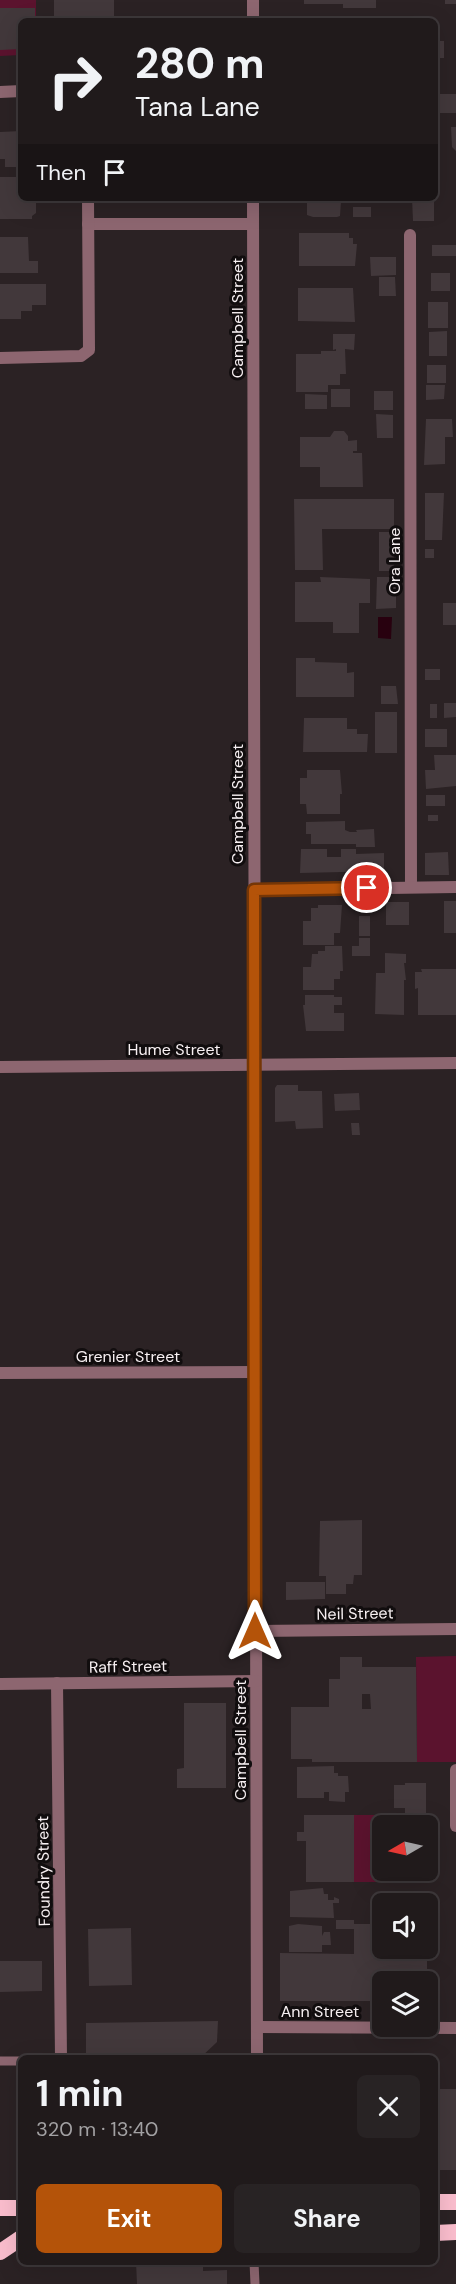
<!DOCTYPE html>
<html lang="en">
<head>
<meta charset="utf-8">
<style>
  body { margin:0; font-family:"DM Sans",sans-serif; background:#282324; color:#f1f3f6; height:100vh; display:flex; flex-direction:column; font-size:22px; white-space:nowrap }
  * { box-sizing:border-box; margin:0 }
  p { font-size:20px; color:#a2a1a3 }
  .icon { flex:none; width:33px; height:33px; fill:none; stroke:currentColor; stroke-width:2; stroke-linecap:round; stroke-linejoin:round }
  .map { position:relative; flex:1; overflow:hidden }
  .panel { position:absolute; left:18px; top:2055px; width:420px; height:210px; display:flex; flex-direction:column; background:#201a1b; border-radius:9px; box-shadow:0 6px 24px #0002,0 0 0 2px #3d383a }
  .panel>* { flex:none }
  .guide { position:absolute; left:18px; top:18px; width:420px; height:183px; border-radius:9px; box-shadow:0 6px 24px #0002,0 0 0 2px #3d383a; background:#201a1b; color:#f1f3f6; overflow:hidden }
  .needle { width:39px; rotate:261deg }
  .tools { position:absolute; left:372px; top:1815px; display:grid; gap:12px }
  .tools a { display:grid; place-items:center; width:66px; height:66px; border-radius:9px; background:#201a1b; box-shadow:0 6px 24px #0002,0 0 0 2px #3d383a; font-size:30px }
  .pin { position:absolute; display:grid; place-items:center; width:51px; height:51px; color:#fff; margin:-26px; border:3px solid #fff; border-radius:50%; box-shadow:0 2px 6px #0007 }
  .me { position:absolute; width:66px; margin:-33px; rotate:0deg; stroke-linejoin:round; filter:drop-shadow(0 0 4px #0008) }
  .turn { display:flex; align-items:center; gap:21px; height:126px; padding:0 18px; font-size:27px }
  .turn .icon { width:78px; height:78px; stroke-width:2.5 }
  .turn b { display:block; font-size:42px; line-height:51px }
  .then { display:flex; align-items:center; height:57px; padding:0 18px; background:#0003; gap:12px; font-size:22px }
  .round { display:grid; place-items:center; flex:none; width:63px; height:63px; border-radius:9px; background:#282324 }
  .summary { display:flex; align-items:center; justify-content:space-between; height:102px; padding:0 18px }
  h1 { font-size:36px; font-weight:700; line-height:45px }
  .button { display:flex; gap:12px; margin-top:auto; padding:12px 18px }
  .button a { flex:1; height:69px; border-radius:9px; background:#b45309; color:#fff; font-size:24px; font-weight:700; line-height:69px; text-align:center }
  .button a+a { background:#282324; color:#f1f3f6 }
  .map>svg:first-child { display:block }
  .green { fill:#5b132e }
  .water { fill:#28010f }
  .building { fill:#42383b; fill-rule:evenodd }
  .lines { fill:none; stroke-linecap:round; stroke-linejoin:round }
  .service { stroke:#8d6670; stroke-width:9 }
  .minor { stroke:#8d6670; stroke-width:12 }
  .tertiary { stroke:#8d6670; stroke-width:12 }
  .trunk { stroke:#fabdcd; stroke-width:16 }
  .route-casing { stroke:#753606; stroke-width:15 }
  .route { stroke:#b45309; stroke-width:10 }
  .labels { text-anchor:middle; stroke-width:6; stroke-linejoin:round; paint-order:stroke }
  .street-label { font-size:16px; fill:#f7f0f2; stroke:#110d0e }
</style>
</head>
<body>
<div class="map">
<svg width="456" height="2284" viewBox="0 0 456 2284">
  <rect width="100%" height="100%" fill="#2b2224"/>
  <g class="green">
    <path d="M0,0h36v21h-15v34l-21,1z"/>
    <path d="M456,1656v106h-39l-1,-105z"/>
    <path d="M354,1815h72v10l-44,1v44l45,1v11h-73z"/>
  </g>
  <path class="water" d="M378,617h14l-1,22 -13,-1z"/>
  <g class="building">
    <rect x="54" y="0" width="60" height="21"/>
    <path d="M304,0h72v8h-33v-4h-39z"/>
    <rect x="445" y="0" width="11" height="4"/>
    <path d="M0,8h35v13h-14v28l-21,1z"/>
    <rect x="435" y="41" width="9" height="17"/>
    <rect x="435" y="94" width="21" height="19"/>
    <path d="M451,127h5v24l-4,-4z"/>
    <path d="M21,131v28h-4v8h-12v-8h-5v-27z"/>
    <path d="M0,177h21v21h15v15l-4,3v3h-32z"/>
    <path d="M307,198h48v3h-14l-1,15 -3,1h-24l-6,-2z"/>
    <path d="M412,198h22v23h-21z"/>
    <rect x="353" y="207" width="18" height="10"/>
    <path d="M299,233h50v5h4v6h4l-2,22h-56z"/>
    <path d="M0,237h28l1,24h9v12h-38z"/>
    <rect x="432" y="245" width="24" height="11"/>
    <path d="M370,257h26v18l-25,1z"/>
    <rect x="431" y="273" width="19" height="18"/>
    <path d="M379,277h16l1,19h-17z"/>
    <path d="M0,284h46v21h-14v6h-11v8h-21z"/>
    <path d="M298,288h55l2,34 -57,-1z"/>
    <rect x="428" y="302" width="20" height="26"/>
    <path d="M447,331v25h-18v-24z"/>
    <path d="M333,334h22l-1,16 -9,-1 1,25h-6v11h-12v7h-32v-38h25v-3h15v-2l-3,1z"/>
    <rect x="427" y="365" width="19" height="18"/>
    <path d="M426,385h19l-1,14 -18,1z"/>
    <rect x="331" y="389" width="19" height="18"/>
    <rect x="374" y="391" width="19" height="19"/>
    <path d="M305,394l22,1v14h-22z"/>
    <path d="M376,414l17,1v23h-16z"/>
    <path d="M426,419h26l1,18h-8v27l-21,1z"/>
    <path d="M334,431h10l4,5v5l9,-1v11h-4v2h9l1,34h-43v-20h-20v-30h30z"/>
    <path d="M425,493h19l-2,47h-17z"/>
    <path d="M294,499h100v30h-72l1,41h-28z"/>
    <rect x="379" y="532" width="15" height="39"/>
    <rect x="425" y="549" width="9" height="9"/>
    <path d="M320,577l50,2v24h-11v30h-26v-11h-38v-40h26z"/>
    <path d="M377,577h19v31l-20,1z"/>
    <rect x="443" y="603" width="13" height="22"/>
    <path d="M296,658h19v4l32,1v10l7,-1v25h-58z"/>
    <rect x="425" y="669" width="15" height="11"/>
    <path d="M381,686h15l2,18h-17z"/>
    <path d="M444,703h12v14l-12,1z"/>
    <rect x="430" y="704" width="7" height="14"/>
    <rect x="375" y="712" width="22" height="41"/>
    <path d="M304,718h43v11h10v5h11l-1,18h-64z"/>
    <rect x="425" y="729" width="22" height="18"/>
    <path d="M434,755h22v31l-30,3 -1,-19h10z"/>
    <path d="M307,770h33l2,24h-2v20h-33l-1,-10h-6v-26h7z"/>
    <rect x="426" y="795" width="19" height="11"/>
    <rect x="428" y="815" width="10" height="6"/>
    <path d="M345,821v9l5,2h7l-1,-2 18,-1 1,18h-19v-3h-45v-10h-5v-12z"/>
    <path d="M301,849h26v8h14v-8h15v5l28,-1v18l-84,2z"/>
    <path d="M448,852l1,23h-24v-22z"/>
    <rect x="444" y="901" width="12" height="32"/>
    <rect x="386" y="902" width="23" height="23"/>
    <path d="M318,905h24l-2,28h-6v12h-31v-24h8v-13h7z"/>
    <rect x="359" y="916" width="11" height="20"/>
    <path d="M359,938h11v18h-18v-10h7z"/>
    <path d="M325,946h17l1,25h-3v8h-6v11h-31v-23h8l1,-13h6v-3h7z"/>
    <path d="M385,953l21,1v9h-2l2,17h-2v35l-29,-1 1,-41h9z"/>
    <path d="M421,969h35v46h-38v-27l-3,1v-17h7z"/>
    <path d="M305,995h29v2h8v8h-8v8h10v18h-38l-3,-26h2z"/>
    <path d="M277,1085h21v6h24l1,37 -27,1 -1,-8 -20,1v-34z"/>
    <path d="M359,1093l1,17 -25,1 -1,-17z"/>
    <path d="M351,1123h8l1,12h-8z"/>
    <path d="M362,1520v55h-8l-1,9h-7v10h-20v-18h-7l1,-55z"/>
    <path d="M286,1582h39v17l-39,1z"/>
    <path d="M340,1657h22v10h54l1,95h-105v-3h-21v-52h38v-28h11zM362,1694h8l1,15h-9z"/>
    <path d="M184,1703h42v85h-49v-19l7,-1z"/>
    <path d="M334,1766v7h4v3h10l1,16h-4v10l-16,-1v-9h-5v6h-27v-31z"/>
    <path d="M405,1783h21v31l-21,-1v-5h-11v-23h11z"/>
    <path d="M304,1815h50v67h-48v-41h-9v-9h7z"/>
    <path d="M323,1888l1,6h4v6h6v-3l5,2v4h-6l1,15 -44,-1v-26z"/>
    <rect x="382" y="1900" width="45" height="4"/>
    <path d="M336,1920h18v4h28v24h45v34h-45v19h-102v-48l74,1v-25h-18z"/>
    <path d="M298,1924l24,2v10l2,-4h6l1,13h-9v7h-33v-26z"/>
    <path d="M131,1928l1,57 -43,1 -1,-57z"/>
    <path d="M0,1961h42v30l-42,1z"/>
    <path d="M218,2021l-1,21 -17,16h-114v-35z"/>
    <rect x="326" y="2054" width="73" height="4"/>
    <rect x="435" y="2089" width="21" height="81"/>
    <path d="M136,2262h67v9l24,-1v14h-90z"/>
  </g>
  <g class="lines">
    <g class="service">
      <path d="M0,2061h21"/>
      <path d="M254,2262l1,22"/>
    </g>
    <g class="minor">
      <path d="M253,0v21"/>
      <path d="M0,92l21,-1"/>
      <path d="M253,198l4,1860"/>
      <path d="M88,224h165"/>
      <path d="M410,235l1,652"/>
      <path d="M0,358l81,-2 8,-6 -1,-152"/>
      <path d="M254,890l202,-3"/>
      <path d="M0,1373l256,-1"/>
      <path d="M255,1631l201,-2"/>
      <path d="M57,1683l4,375"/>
      <path d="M0,1684l256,-3"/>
      <path d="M456,1770v56"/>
      <path d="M257,2027l199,1"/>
    </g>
    <path class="tertiary" d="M0,1067l456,-4"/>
    <g class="trunk">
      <path d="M435,2202h21"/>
      <path d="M0,2208h21"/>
      <path d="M435,2233l21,-1"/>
      <path d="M0,2252l21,-14"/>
    </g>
  </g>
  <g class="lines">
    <g class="route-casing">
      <path id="route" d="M255,1631l-1,-741 113,-2"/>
    </g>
    <use href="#route" class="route"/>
  </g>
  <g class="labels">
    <g class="street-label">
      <text transform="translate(237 318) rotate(-90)" y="6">Campbell Street</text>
      <text transform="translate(394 561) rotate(-90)" y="6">Ora Lane</text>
      <text transform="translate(237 804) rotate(-90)" y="6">Campbell Street</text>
      <text x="174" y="1055">Hume Street</text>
      <text x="128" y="1362">Grenier Street</text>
      <text transform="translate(355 1613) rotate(-1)" y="6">Neil Street</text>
      <text transform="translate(128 1666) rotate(-1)" y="6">Raff Street</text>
      <text transform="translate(240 1740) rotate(-90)" y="6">Campbell Street</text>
      <text transform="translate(43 1871) rotate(-91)" y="6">Foundry Street</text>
      <text x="320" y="2017">Ann Street</text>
    </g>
  </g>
</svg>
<div class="tools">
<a><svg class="needle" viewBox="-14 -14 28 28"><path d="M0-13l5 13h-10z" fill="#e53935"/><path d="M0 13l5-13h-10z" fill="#a2a1a3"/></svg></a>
<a><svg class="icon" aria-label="sound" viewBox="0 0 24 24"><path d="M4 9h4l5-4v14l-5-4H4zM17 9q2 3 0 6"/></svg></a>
<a><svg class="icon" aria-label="layers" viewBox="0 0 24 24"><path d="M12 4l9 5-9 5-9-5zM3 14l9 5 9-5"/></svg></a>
</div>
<div class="pin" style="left:367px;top:888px;background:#d93025"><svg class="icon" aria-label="arrive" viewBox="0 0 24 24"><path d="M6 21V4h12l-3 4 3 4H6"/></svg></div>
<svg class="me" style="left:255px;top:1631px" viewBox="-20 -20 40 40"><path d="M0-17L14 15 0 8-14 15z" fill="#b45309" stroke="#fff" stroke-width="4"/></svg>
<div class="guide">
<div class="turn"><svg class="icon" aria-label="right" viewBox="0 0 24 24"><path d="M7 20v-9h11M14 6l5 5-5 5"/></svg><div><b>280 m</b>Tana Lane</div></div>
<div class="then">Then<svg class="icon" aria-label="arrive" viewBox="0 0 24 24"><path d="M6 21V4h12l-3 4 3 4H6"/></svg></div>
</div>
<section class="panel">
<div class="summary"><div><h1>1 min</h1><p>320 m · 13:40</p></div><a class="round"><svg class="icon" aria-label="close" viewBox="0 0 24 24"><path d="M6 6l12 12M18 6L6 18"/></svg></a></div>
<div class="button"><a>Exit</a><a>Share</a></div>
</section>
</div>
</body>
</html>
